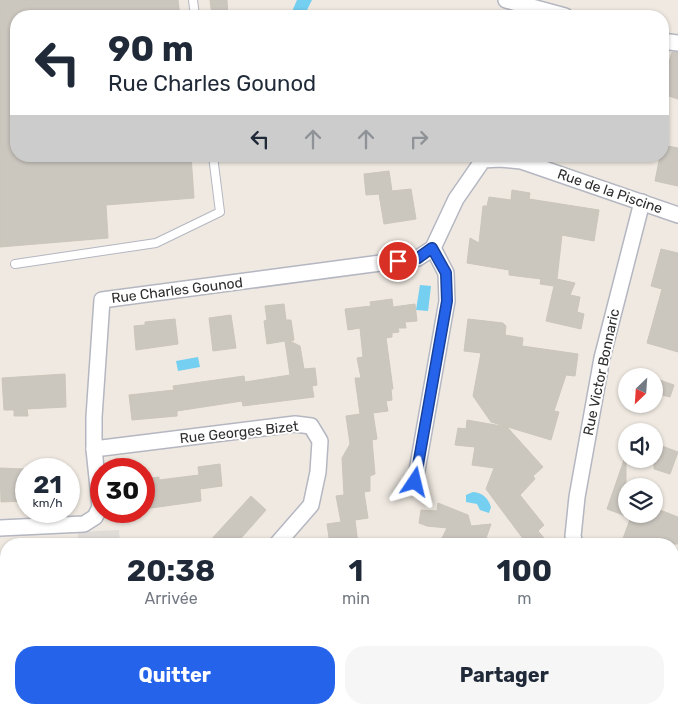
<!DOCTYPE html>
<html lang="fr">
<head>
<meta charset="utf-8">
<style>
  body { margin:0; font-family:Rubik,sans-serif; background:#f6f6f7; color:#1f2937; height:100vh; display:flex; flex-direction:column; font-size:19px; white-space:nowrap }
  * { box-sizing:border-box; margin:0 }
  p { font-size:16px; color:#747a83 }
  .icon { flex:none; width:28px; height:28px; fill:none; stroke:currentColor; stroke-width:2; stroke-linecap:round; stroke-linejoin:round }
  .map { position:relative; flex:1; overflow:hidden }
  .sheet { position:absolute; left:0px; top:538px; width:679px; height:176px; display:flex; flex-direction:column; background:#fff; border-radius:20px 20px 0 0; box-shadow:0 1px 4px #0004 }
  .sheet>* { flex:none }
  .top-card { position:absolute; left:10px; top:10px; width:659px; height:152px; border-radius:20px; box-shadow:0 1px 4px #0004; background:#fff; color:#1f2937; overflow:hidden }
  .needle { width:32px; rotate:205deg }
  .tools { position:absolute; left:618px; top:368px; display:grid; gap:10px }
  .tools a { display:grid; place-items:center; width:45px; height:45px; border-radius:50%; background:#fff; box-shadow:0 1px 4px #0004; font-size:25px }
  .speed { position:absolute; left:15px; top:458px; display:flex; gap:10px; font-size:25px; font-weight:700; text-align:center }
  .speed>* { display:grid; place-content:center; width:65px; height:65px; border-radius:50%; background:#fff; box-shadow:0 1px 4px #0004; line-height:1 }
  .speed small { font-size:12px; font-weight:400 }
  .speed .limit { border:8px solid #d22; background:#fff; color:#111 }
  .pin { position:absolute; display:grid; place-items:center; width:42px; height:42px; color:#fff; margin:-21px; border:2px solid #fff; border-radius:50%; box-shadow:0 1px 5px #0007 }
  .me { position:absolute; width:55px; margin:-28px; rotate:10deg; stroke-linejoin:round; filter:drop-shadow(0 0 4px #0008) }
  .turn { display:flex; align-items:center; gap:18px; height:105px; padding:0 15px; font-size:22px }
  .turn .icon { width:65px; height:65px; stroke-width:2.5 }
  .turn b { display:block; font-size:35px; line-height:42px }
  .lanes { display:flex; align-items:center; height:48px; padding:0 15px; background:#0003; justify-content:center; gap:25px; direction:ltr }
  .lanes .off { opacity:.35 }
  .eta { display:flex; justify-content:space-evenly; align-items:center; height:85px; text-align:center }
  .eta b { font-size:30px; font-weight:700; line-height:35px }
  .button { display:flex; gap:10px; margin-top:auto; padding:10px 15px }
  .button a { flex:1; height:58px; border-radius:20px; background:#2563eb; color:#fff; font-size:20px; font-weight:700; line-height:58px; text-align:center }
  .button a+a { background:#f6f6f7; color:#1f2937 }
  .map>svg:first-child { display:block }
  .plaza { fill:#dfdcd8 }
  .water { fill:#75cff0 }
  .building { fill:#cbc7bf; stroke:#cbc5ba }
  .lines { fill:none; stroke-linecap:round; stroke-linejoin:round }
  .lane-casing { stroke:#b4b7c1; stroke-width:10 }
  .street-casing { stroke:#b4b7c1; stroke-width:18 }
  .lane { stroke:#fff; stroke-width:8 }
  .street { stroke:#fff; stroke-width:15 }
  .route-casing { stroke:#184099; stroke-width:12 }
  .route { stroke:#2563eb; stroke-width:9 }
  .labels { text-anchor:middle; stroke-width:4; stroke-linejoin:round; paint-order:stroke }
  .street-label { font-size:14px; fill:#2e2e2e; stroke:#fff }
</style>
</head>
<body>
<div class="map">
<svg width="678" height="713" viewBox="0 0 678 713">
  <rect width="100%" height="100%" fill="#efe9e1"/>
  <path class="plaza" d="M119,530l1,14h-42v-12z"/>
  <g class="water">
    <path d="M297,0h15l-8,16h-14z"/>
    <path d="M420,285l11,1 -3,25 -12,-1z"/>
    <path d="M198,357l2,10 -22,4 -2,-10z"/>
    <path d="M473,492c10,1 15,6 18,15l-2,6 -9,-3 -3,-6 -11,-2v-7z"/>
  </g>
  <g class="building">
    <path d="M0,0h178l2,16h-164v140h175l3,42 -88,7 2,33 -108,9z"/>
    <path d="M210,0h17l1,16h-16z"/>
    <path d="M672,52h6v47l-16,-5v-10z"/>
    <path d="M662,145l16,3v38l-23,-5 5,-25h2z"/>
    <path d="M389,171l3,20 19,-2 5,30 -32,5 -5,-30 -13,1 -2,-21z"/>
    <path d="M512,190l18,3 -1,6 70,11 -5,31 -32,-6 -5,44 18,4 -5,12 10,2 -3,15 7,2 -3,15 -35,-8 8,-35 -14,-2 1,-5 -32,-4v-5l-42,-7 3,-25 9,5 4,-37h4l2,-9 22,3z"/>
    <path d="M661,249l17,4v99l-31,-9 15,-54 -11,-3z"/>
    <path d="M392,299l1,8 22,-3 2,17 -12,1 1,6h-8l1,4 -7,1v4l-6,1 7,51h-2l1,11 -6,1 2,10 -15,2 4,26 -5,1 3,34 -5,2v15l-6,1 4,26 -13,2 3,24h-28l-3,-20 14,-2 -5,-26 8,-1 -2,-37 8,-14 -4,-28 14,-2 -5,-36h6l-4,-20 6,-1 -3,-29 -12,2 -3,-21 26,-3 -1,-4z"/>
    <path d="M284,304l2,16h5l3,20 -4,1 10,5 4,23 11,-1 2,17 -5,1 2,11 -71,9 -1,-5 -65,10v5l-45,4 -3,-25 45,-5 -1,-4 71,-10 1,6 45,-7 -5,-34 -18,3 -3,-23 3,-1 -2,-14z"/>
    <path d="M231,315l5,33 -23,3 -4,-33z"/>
    <path d="M175,319l3,25 -42,6 -2,-24 11,-1v-3z"/>
    <path d="M468,319l35,4 3,3 -1,9 18,3 -1,8 56,8 -3,22 -9,-1 -12,36 5,1 -8,28 -60,-18 -18,-26 8,-43 -17,-2z"/>
    <path d="M65,374l1,33 -39,2 1,7h-14v-6h-10l-2,-32z"/>
    <path d="M654,378l20,7 -4,12 -16,-4z"/>
    <path d="M467,420l40,7 36,40 -10,9 2,3 -15,16 24,30 -6,6 6,7 -7,6h-10l-41,-55 8,-21 -22,-3 3,-18 -20,-2 3,-17 8,1z"/>
    <path d="M654,443l24,9 -8,22 -16,-5z"/>
    <path d="M624,460h2v56l-19,-7z"/>
    <path d="M220,464l2,22 -22,3 1,12 -57,8v-30l15,-2v3l40,-5 -1,-8z"/>
    <path d="M0,468l24,1 2,32 -25,1z"/>
    <path d="M251,496l15,14 -30,34h-29z"/>
    <path d="M438,503l30,12 3,11 20,-2 -7,20h-45l8,-16 -20,-2 -8,-3 2,-13 16,1z"/>
    <path d="M660,510l18,7v27h-57l11,-30h26z"/>
  </g>
  <g class="lines">
    <g class="lane-casing">
      <g id="lane">
        <path d="M193,0l2,16"/>
        <path d="M15,264l141,-21 64,-31 -7,-56"/>
      </g>
    </g>
    <g class="street-casing">
      <g id="street">
        <path d="M506,0l59,16"/>
        <path d="M662,41l16,2"/>
        <path d="M94,449l201,-25 16,2 9,15 -2,31 -7,33 -34,39"/>
        <path d="M415,482l32,-181 -1,-28 -13,-25"/>
        <path d="M0,528l84,-4 11,-7 5,-10 -6,-58v-32l8,-117 316,-42 15,-10 23,-49 27,-39 17,-1 21,2 157,54"/>
        <path d="M575,544l-2,-8 4,-39 25,-139 40,-156"/>
        <path d="M668,708l3,5"/>
        <path d="M0,711c24,-6 61,-6 85,2"/>
        <path d="M105,713l3,-5"/>
      </g>
    </g>
    <use href="#lane" class="lane"/>
    <use href="#street" class="street"/>
  </g>
  <g class="lines">
    <g class="route-casing">
      <path id="route" d="M398,261l20,-3 14,-10 14,25 1,28 -32,181"/>
    </g>
    <use href="#route" class="route"/>
  </g>
  <g class="labels">
    <g class="street-label">
      <text transform="translate(610 191) rotate(19)" y="5">Rue de la Piscine</text>
      <text transform="translate(177 290) rotate(-7)" y="5">Rue Charles Gounod</text>
      <text transform="translate(601 372) rotate(-78)" y="5">Rue Victor Bonnaric</text>
      <text transform="translate(239 432) rotate(-6)" y="5">Rue Georges Bizet</text>
    </g>
  </g>
</svg>
<div class="tools">
<a><svg class="needle" viewBox="-14 -14 28 28"><path d="M0-13l5 13h-10z" fill="#e53935"/><path d="M0 13l5-13h-10z" fill="#747a83"/></svg></a>
<a><svg class="icon" aria-label="sound" viewBox="0 0 24 24"><path d="M4 9h4l5-4v14l-5-4H4zM17 9q2 3 0 6"/></svg></a>
<a><svg class="icon" aria-label="layers" viewBox="0 0 24 24"><path d="M12 4l9 5-9 5-9-5zM3 14l9 5 9-5"/></svg></a>
</div>
<div class="speed"><div>21<small>km/h</small></div><div class="limit">30</div></div>
<div class="pin" style="left:398px;top:261px;background:#d93025"><svg class="icon" aria-label="arrive" viewBox="0 0 24 24"><path d="M6 21V4h12l-3 4 3 4H6"/></svg></div>
<svg class="me" style="left:415px;top:482px" viewBox="-20 -20 40 40"><path d="M0-17L14 15 0 8-14 15z" fill="#2563eb" stroke="#fff" stroke-width="4"/></svg>
<div class="top-card">
<div class="turn"><svg class="icon" aria-label="left" viewBox="0 0 24 24"><path d="M17 20v-9H6M10 6l-5 5 5 5"/></svg><div><b>90 m</b>Rue Charles Gounod</div></div>
<div class="lanes"><svg class="icon" aria-label="left" viewBox="0 0 24 24"><path d="M17 20v-9H6M10 6l-5 5 5 5"/></svg><svg class="icon off" aria-label="ahead" viewBox="0 0 24 24"><path d="M12 20V5M6 11l6-6 6 6"/></svg><svg class="icon off" aria-label="ahead" viewBox="0 0 24 24"><path d="M12 20V5M6 11l6-6 6 6"/></svg><svg class="icon off" aria-label="right" viewBox="0 0 24 24"><path d="M7 20v-9h11M14 6l5 5-5 5"/></svg></div>
</div>
<section class="sheet">
<div class="eta">
<div><b>20:38</b><p>Arrivée</p></div>
<div><b>1</b><p>min</p></div>
<div><b>100</b><p>m</p></div>
</div>
<div class="button"><a>Quitter</a><a>Partager</a></div>
</section>
</div>
</body>
</html>
